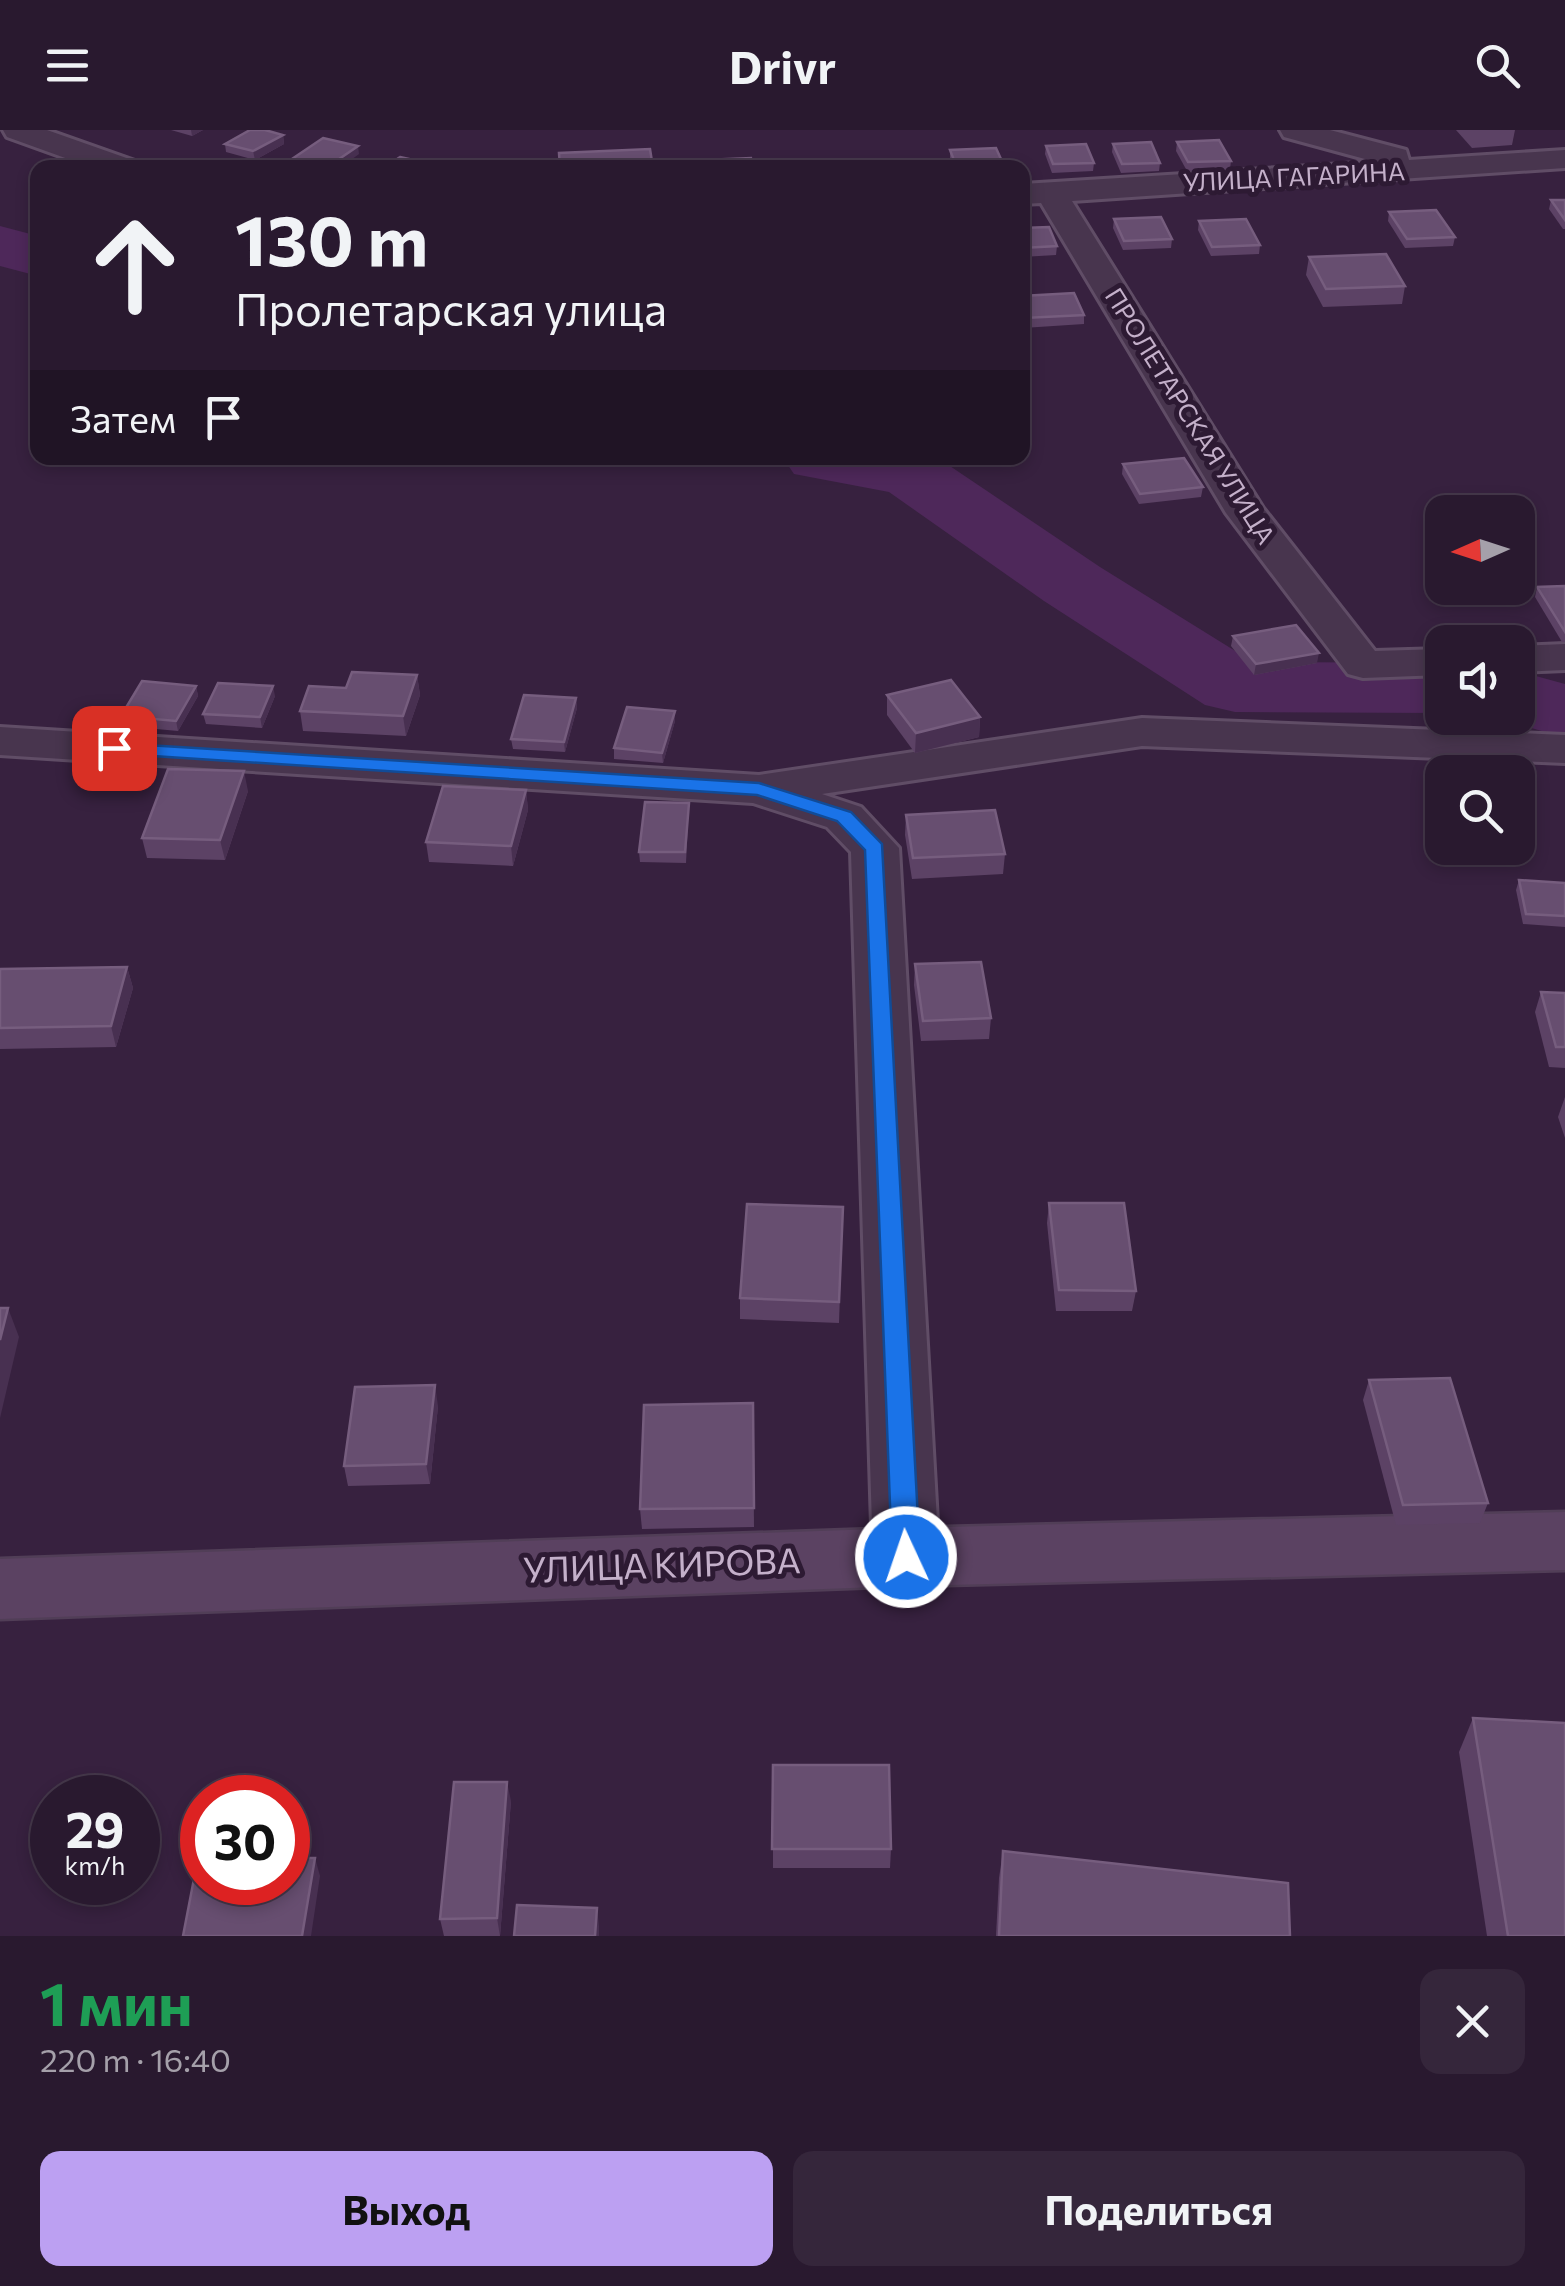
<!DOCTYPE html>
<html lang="ru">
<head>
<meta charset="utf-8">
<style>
  body { margin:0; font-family:Commissioner,sans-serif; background:#35263b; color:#f1f3f6; height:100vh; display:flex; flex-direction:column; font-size:38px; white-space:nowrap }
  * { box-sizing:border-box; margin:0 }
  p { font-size:32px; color:#a5a0aa }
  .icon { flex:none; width:55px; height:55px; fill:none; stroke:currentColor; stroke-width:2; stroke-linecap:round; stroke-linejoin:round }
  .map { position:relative; height:1806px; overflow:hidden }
  .drawer { display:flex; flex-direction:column; background:#29192f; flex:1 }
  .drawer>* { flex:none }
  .hud { position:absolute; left:30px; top:30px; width:1000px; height:305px; border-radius:20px; box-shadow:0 5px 15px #0003,0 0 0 2px #45384b; background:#29192f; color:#f1f3f6; overflow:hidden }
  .needle { width:65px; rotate:267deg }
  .controls { position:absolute; left:1425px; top:365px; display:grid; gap:20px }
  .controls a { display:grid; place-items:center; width:110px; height:110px; border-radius:20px; background:#29192f; box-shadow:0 5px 15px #0003,0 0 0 2px #45384b; font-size:50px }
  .speed { position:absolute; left:30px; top:1645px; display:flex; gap:20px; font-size:50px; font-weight:700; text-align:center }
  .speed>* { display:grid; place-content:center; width:130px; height:130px; border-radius:50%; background:#29192f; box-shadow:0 5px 15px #0003,0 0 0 2px #45384b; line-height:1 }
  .speed small { font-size:25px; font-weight:400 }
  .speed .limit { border:15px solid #d22; background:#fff; color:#111 }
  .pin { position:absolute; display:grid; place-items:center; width:85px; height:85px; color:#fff; margin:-42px; border-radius:20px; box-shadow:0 5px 15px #0006 }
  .me { position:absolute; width:110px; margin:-55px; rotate:357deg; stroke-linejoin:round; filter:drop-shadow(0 0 8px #0008) }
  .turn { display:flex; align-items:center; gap:35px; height:210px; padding:0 40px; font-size:45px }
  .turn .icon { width:130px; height:130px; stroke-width:2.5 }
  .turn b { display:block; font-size:70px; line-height:85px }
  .then { display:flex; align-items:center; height:95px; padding:0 40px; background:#0003; gap:20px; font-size:38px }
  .round { display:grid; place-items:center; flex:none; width:105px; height:105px; border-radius:20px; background:#35263b }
  .summary { display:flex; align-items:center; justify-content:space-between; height:170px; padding:0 40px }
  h1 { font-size:60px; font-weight:700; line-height:75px; color:#1e9e55 }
  .button { display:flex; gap:20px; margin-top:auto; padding:20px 40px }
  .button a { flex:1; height:115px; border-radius:20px; background:#bca0f2; color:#111; font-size:40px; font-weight:700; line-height:115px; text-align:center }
  .button a+a { background:#35263b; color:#f1f3f6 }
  header { display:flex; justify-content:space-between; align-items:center; height:130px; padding:0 40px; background:#29192f; font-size:45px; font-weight:700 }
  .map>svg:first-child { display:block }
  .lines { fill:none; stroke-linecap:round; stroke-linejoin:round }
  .river { fill:#4e285a; fill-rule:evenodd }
  .street-casing { stroke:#604d66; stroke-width:6 }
  .secondary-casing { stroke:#513e57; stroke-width:5 }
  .street { fill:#48354e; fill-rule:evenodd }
  .secondary { fill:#5b4262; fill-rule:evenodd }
  .wall { fill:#5c4265 }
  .shaded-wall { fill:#483051 }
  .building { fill:#674e70; stroke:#765d7e; stroke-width:2.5 }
  .route { fill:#1a73e8; stroke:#114b97; stroke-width:2.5 }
  .labels { text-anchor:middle; stroke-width:10; stroke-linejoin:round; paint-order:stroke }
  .far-street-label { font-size:25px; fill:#c4b0ca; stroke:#2d1a33 }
  .near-street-label { font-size:35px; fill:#c4b0ca; stroke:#2d1a33 }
</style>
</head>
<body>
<header><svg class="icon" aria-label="menu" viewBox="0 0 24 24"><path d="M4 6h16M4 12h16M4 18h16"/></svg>Drivr<svg class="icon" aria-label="search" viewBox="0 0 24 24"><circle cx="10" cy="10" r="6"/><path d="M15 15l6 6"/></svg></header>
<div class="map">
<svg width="1565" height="1806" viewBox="0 0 1565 1806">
  <rect width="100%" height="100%" fill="#37213f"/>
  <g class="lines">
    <g class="river">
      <path d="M0,96l38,10v40l-38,-10z"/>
      <path d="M783,328h155l162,109 153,95 189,1v50l-207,-1 -30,-7 -161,-104 -155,-109 -95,-18z"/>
      <path d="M1518,541l47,13v54l-67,-20h20z"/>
    </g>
    <g class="street-casing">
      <g id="street">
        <path d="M3,0h44l88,31 5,7h-47l-86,-31z"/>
        <path d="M1280,0h50l76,20 3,10 156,-10v18l-493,33 191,307 112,143 67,-2v26l-79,3 -15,-4 -122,-161 -185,-310 -19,1 1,-20 353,-22 -92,-25z"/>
        <path d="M1565,514v26l-47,2v-26z"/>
        <path d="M1142,588l423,17v28l-423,-17 -320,48 39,13 38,41 40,709 -10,20 -23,8 -23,-8 -10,-20 -22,-705 -24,-25 -74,-24 -753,-48v-28l759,48z"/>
      </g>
    </g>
    <g class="secondary-casing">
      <path id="secondary" d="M1565,1382v58l-659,16 -906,33v-60l906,-31z"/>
    </g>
    <use href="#street" class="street"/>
    <use href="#secondary" class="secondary"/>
  </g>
  <g class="wall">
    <path d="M171,0h32l-11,6z"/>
    <path d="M1456,0h59l-3,15 -40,3z"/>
    <path d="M283,5l1,9 -29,16 -29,-8 -1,-8z"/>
    <path d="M1177,12l54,19 -1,8 -43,2 -11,-20z"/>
    <path d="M1113,14l47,19 -1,8 -38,2 -9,-21z"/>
    <path d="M1046,16l48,17 -1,8 -41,2 -7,-19z"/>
    <path d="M950,20l55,18h-52l-3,-9z"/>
    <path d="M1551,70h14v29h-2l-14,-20z"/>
    <path d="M1389,82l66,25 -2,9 -48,2 -17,-27z"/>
    <path d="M1114,89l58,20 -1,9 -48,2 -10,-22z"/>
    <path d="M1199,91l61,24 -1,9 -48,2 -13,-26z"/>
    <path d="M1022,98l35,18 -1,9 -34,2z"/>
    <path d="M1309,127l96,29 -3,18 -79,3 -17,-32z"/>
    <path d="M1022,166l62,19v9l-61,4z"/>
    <path d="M1123,334l80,23 -2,10 -62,7 -17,-30z"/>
    <path d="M1565,456v56h-3l-27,-45 2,-10z"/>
    <path d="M1233,506l84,27 -63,12 -23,-29z"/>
    <path d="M417,545l3,20 -14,41 -103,-5 -3,-20 46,-23z"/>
    <path d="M196,556l2,10 -20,35 -54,-5 -3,-10z"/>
    <path d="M887,565l93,22 -1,20 -64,16 -28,-38z"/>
    <path d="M275,566l-13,32 -56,-4 -3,-10z"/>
    <path d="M576,568l1,10 -12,44 -52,-3 -2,-10z"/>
    <path d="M675,581v10l-12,42 -49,-4v-11z"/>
    <path d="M526,660l2,20 -15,56 -84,-4 -3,-20z"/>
    <path d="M248,661l-23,69 -78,-2 -5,-20z"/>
    <path d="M689,673l-3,60 -46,-1 -1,-10z"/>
    <path d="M906,685l99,39 -2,20 -91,5 -7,-44z"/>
    <path d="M1519,750l46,3v44l-42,-3 -7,-34z"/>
    <path d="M915,834l76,54 -2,21 -68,2 -7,-56z"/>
    <path d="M127,837l6,21 -17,59 -116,2v-80z"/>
    <path d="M1541,862l24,1v75l-16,-1 -14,-55z"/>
    <path d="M1565,967v41l-7,-21z"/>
    <path d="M1049,1073l87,88 -4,20h-76l-9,-88z"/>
    <path d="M843,1077l-4,116 -99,-4v-21z"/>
    <path d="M1369,1250l119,123 -8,20 -84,2 -33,-125z"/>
    <path d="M753,1273l1,124 -112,2 -2,-20z"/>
    <path d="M438,1276l-8,78 -82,2 -4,-20z"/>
    <path d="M1473,1588l92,218h-78l-28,-184z"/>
    <path d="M773,1635l118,84 -1,19h-117z"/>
    <path d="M511,1671l-11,135h-56l-4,-17z"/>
    <path d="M1003,1721l287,85h-294l3,-58z"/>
  </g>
  <g class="shaded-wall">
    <path d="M191,0h12l-11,6z"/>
    <path d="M283,5l1,9 -29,16 -2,-9z"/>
    <path d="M358,16l1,8 -19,14h-14z"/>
    <path d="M1319,523l-2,10 -63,12 2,-11z"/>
    <path d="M417,545l3,20 -14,41 -3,-20z"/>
    <path d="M196,556l2,10 -20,35 -2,-10z"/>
    <path d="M273,556l2,10 -13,32 -2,-11z"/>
    <path d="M576,568l1,10 -12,44 -1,-10z"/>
    <path d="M675,581v10l-12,42 -1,-10z"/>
    <path d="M980,587l-1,20 -64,16 1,-20z"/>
    <path d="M244,641l4,20 -23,69 -5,-20z"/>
    <path d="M526,660l2,20 -15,56 -2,-20z"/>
    <path d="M127,837l6,21 -17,59 -5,-21z"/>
    <path d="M8,1178l11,29 -19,81v-78z"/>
    <path d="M435,1255l3,21 -8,78 -4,-20z"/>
    <path d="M507,1652l4,19 -11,135 -3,-18z"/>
    <path d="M315,1728l5,18 -9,60h-9z"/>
    <path d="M597,1778l2,18v10h-4z"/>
  </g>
  <g class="building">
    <path d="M250,0h15l18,5 -30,16 -28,-7z"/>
    <path d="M323,8l35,8 -32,22h-21l-19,-5z"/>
    <path d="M1219,10l12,21 -43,1 -11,-20z"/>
    <path d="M1151,12l9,21 -38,1 -9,-20z"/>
    <path d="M1086,14l8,19 -41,1 -7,-18z"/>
    <path d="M996,18l9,20h-48l-7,-18z"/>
    <path d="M650,19l3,19h-93l-1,-15z"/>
    <path d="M400,27l32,7 -6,4h-42z"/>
    <path d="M751,28l3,10h-47l-2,-8z"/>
    <path d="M1551,70h14v20z"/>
    <path d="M1436,80l19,27 -48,2 -18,-27z"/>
    <path d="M1161,87l11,22 -48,2 -10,-22z"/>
    <path d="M1246,89l14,26 -48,2 -13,-26z"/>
    <path d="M1049,97l8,19 -35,2v-20z"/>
    <path d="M1386,124l19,32 -79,3 -17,-32z"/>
    <path d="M1074,163l10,22 -60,3 -2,-22z"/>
    <path d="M1184,328l19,29 -63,7 -17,-30z"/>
    <path d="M1565,456v46l-28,-45z"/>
    <path d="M1296,495l23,28 -63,11 -23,-28z"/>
    <path d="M352,542l65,3 -14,41 -103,-5 9,-25 37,2z"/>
    <path d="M951,550l29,37 -64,16 -29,-38z"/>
    <path d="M142,551l54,5 -20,35 -55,-5z"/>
    <path d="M218,553l55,3 -13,31 -57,-3z"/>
    <path d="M524,565l52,3 -12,44 -53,-3z"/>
    <path d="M627,577l48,4 -13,42 -48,-5z"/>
    <path d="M168,639l76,2 -24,69 -78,-2z"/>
    <path d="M443,656l83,4 -15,56 -85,-4z"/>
    <path d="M645,672l44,1 -4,49h-46z"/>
    <path d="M995,680l10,44 -92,4 -7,-43z"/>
    <path d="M1519,750l46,3v33l-39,-2z"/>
    <path d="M981,832l10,56 -68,3 -8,-57z"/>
    <path d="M127,837l-16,59 -111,2v-59z"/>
    <path d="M1541,862l24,1v54h-9z"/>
    <path d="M1049,1073h75l12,88 -77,-1z"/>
    <path d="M747,1074l96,3 -4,95 -99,-4z"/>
    <path d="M0,1178h8l-8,32z"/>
    <path d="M1450,1248l38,125 -85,2 -34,-125z"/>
    <path d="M435,1255l-9,79 -82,2 11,-79z"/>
    <path d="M753,1273l1,105 -114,1 4,-104z"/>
    <path d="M1473,1588l92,5v213h-57z"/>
    <path d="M773,1635h116l2,84h-119z"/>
    <path d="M454,1652h53l-10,136 -57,1z"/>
    <path d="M1003,1721l285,32 2,53h-291z"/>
    <path d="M198,1728h4v24h86v-24h27l-13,78h-119z"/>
    <path d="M517,1775l80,3 -2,28h-81z"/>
  </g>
  <path class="route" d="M114,613l645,40 92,29 31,32 38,713 -4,9 -10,3 -10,-3 -4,-9 -27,-707 -28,-29 -80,-26 -650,-42 -3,-5z"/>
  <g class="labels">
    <g class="far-street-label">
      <text transform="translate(1294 47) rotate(-3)" y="9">УЛИЦА ГАГАРИНА</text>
      <text transform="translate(1190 286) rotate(58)" y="9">ПРОЛЕТАРСКАЯ УЛИЦА</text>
    </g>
    <g class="near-street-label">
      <text transform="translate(662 1436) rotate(-2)" y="12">УЛИЦА КИРОВА</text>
    </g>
  </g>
</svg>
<div class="controls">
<a><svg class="needle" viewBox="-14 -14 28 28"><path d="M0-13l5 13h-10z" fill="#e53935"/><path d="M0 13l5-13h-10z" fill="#a5a0aa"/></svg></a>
<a><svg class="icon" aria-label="sound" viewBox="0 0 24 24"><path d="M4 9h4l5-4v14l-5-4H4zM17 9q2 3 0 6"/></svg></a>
<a><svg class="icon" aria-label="search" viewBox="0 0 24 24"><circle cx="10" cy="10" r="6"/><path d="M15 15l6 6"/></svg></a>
</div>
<div class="speed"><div>29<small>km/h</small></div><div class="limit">30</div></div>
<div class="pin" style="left:114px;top:618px;background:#d93025"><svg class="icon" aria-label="arrive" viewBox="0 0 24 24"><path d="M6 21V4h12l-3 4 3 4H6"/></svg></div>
<svg class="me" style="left:906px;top:1427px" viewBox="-20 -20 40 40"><circle r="17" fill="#1a73e8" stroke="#fff" stroke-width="3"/><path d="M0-11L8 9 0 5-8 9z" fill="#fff"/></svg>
<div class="hud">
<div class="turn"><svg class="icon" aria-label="ahead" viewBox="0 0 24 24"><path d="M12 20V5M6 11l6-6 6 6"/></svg><div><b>130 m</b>Пролетарская улица</div></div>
<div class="then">Затем<svg class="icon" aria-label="arrive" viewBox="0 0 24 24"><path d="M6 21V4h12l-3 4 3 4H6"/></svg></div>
</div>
</div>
<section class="drawer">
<div class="summary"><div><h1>1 мин</h1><p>220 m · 16:40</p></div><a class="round"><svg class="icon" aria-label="close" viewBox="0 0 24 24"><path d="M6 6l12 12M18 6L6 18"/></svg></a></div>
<div class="button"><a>Выход</a><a>Поделиться</a></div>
</section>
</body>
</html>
